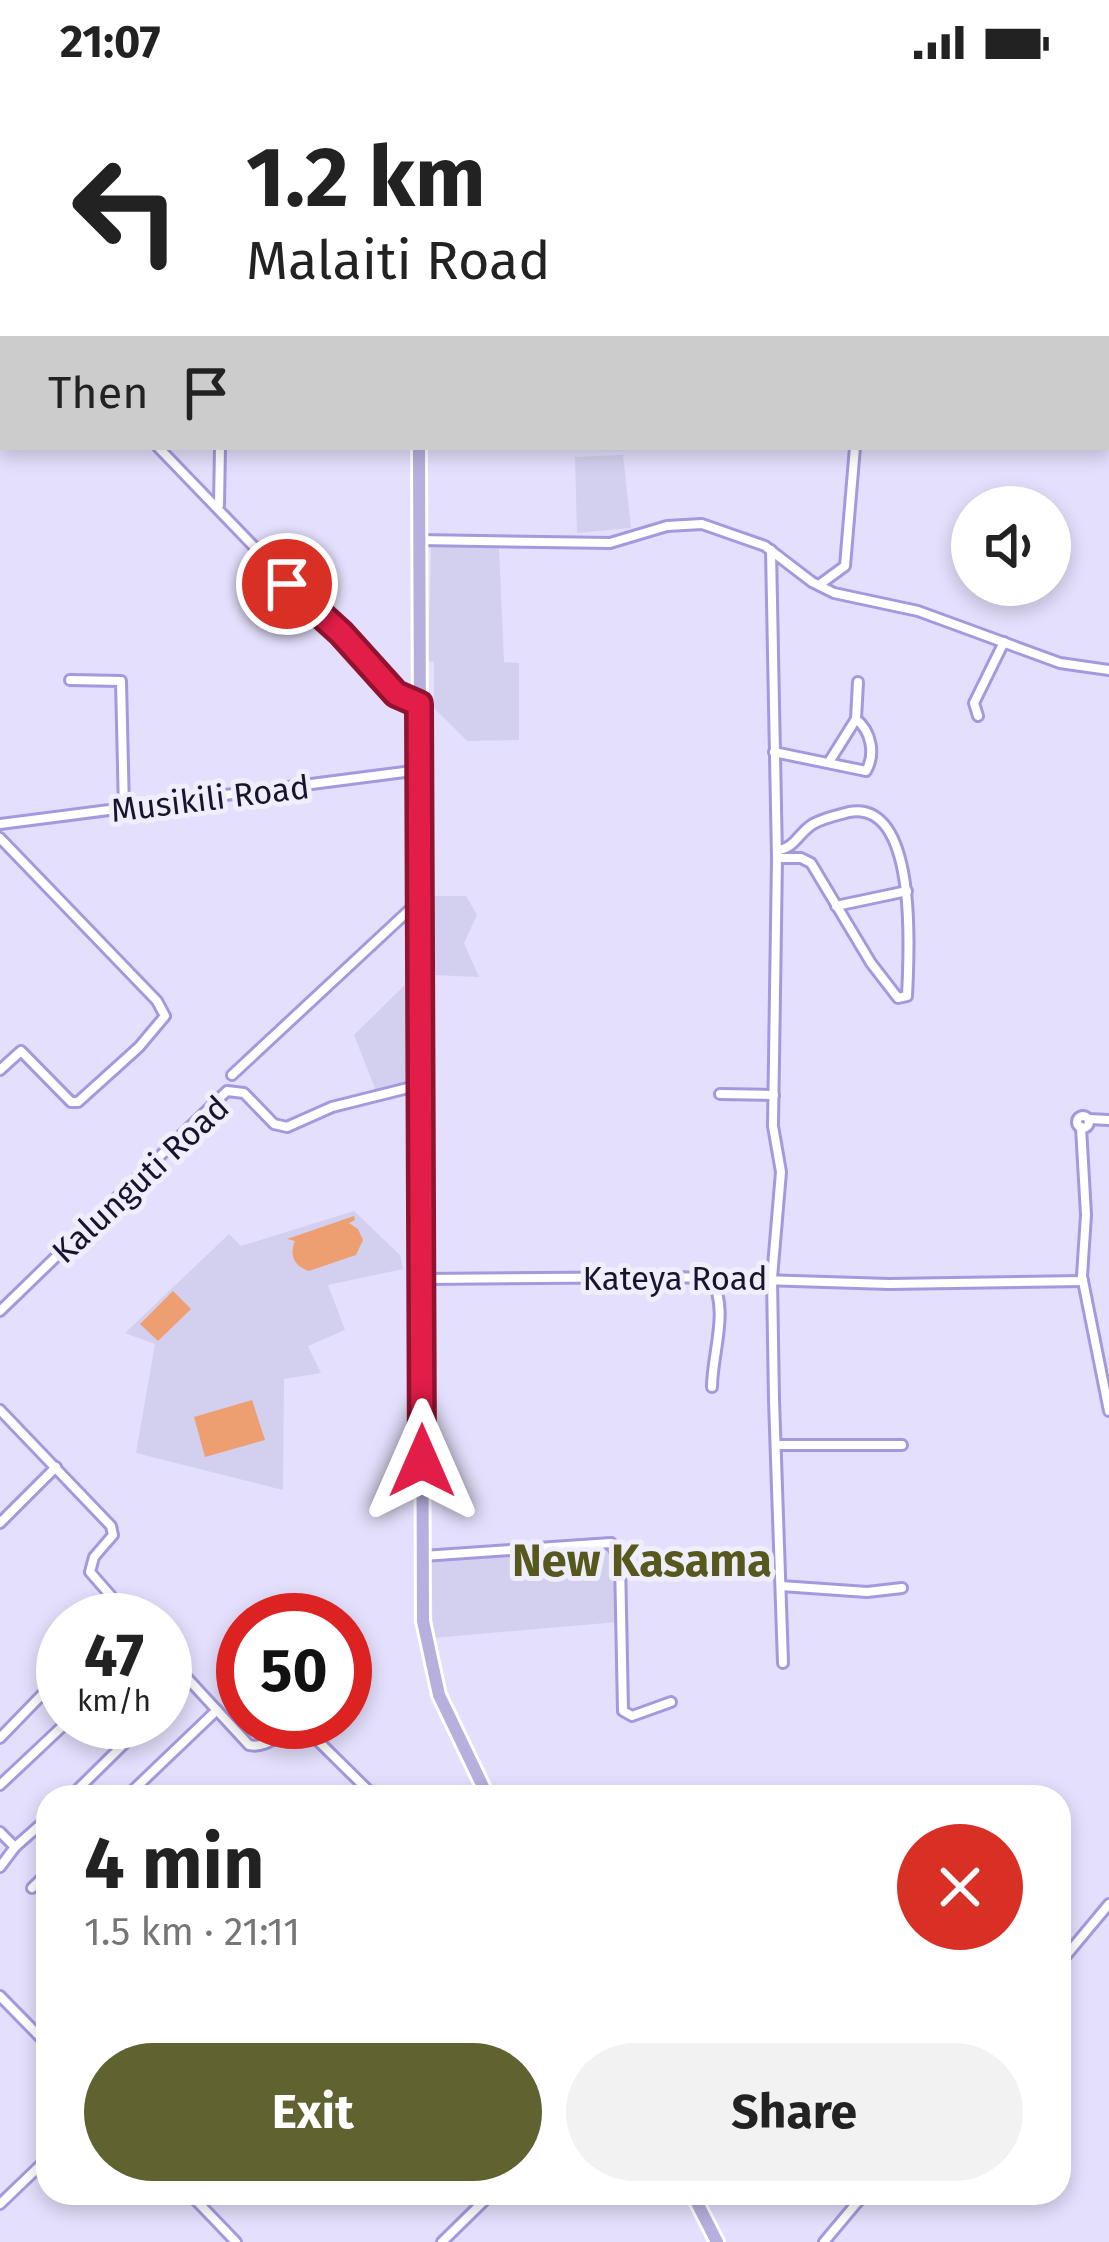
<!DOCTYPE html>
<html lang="en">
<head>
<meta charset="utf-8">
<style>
  body { margin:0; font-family:"Fira Sans",sans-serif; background:#f2f2f2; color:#222; height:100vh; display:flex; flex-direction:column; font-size:45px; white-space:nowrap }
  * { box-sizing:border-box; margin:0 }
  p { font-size:39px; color:#767676 }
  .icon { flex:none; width:66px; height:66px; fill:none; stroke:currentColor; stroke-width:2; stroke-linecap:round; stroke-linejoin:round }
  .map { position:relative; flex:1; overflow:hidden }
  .sheet { position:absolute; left:36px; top:1701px; width:1035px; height:420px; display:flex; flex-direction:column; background:#fff; border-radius:36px; box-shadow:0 6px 18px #0003 }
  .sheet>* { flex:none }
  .top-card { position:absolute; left:0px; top:0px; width:1110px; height:366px; box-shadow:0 6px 18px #0003; background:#fff; color:#222; overflow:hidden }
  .controls { position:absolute; left:951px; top:402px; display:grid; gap:24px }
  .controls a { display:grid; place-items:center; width:120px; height:120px; border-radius:50%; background:#fff; box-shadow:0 6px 18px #0003; font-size:60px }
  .speed { position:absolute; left:36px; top:1509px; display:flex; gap:24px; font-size:60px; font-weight:700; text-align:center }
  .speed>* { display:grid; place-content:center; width:156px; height:156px; border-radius:50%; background:#fff; box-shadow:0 6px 18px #0003; line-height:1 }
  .speed small { font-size:30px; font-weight:400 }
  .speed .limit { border:18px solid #d22; background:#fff; color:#111 }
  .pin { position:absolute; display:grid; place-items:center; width:102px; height:102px; color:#fff; margin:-51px; border:6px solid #fff; border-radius:50%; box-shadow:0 3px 12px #0007 }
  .me { position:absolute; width:132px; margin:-66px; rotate:0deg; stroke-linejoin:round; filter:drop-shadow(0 0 9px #0008) }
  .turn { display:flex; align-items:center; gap:42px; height:252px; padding:0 48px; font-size:54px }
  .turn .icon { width:156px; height:156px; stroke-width:2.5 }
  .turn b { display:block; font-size:84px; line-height:102px }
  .then { display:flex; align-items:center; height:114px; padding:0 48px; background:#0003; gap:24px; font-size:45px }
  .round { display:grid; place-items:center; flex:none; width:126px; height:126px; border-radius:63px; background:#f2f2f2 }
  .headline { display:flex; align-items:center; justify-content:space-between; height:204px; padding:0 48px }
  h1 { font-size:72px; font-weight:700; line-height:90px }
  .cta { display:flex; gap:24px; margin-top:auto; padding:24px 48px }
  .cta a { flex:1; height:138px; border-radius:72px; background:#606230; color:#fff; font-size:48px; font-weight:700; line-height:138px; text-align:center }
  .cta a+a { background:#f2f2f2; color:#222 }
  .status { display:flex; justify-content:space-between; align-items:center; height:84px; padding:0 60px; background:#fff; direction:ltr }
  .status svg { height:33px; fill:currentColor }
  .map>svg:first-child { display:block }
  .built { fill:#d3d0ef }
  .green { fill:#ee9f71 }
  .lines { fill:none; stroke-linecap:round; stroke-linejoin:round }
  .minor-casing { stroke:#a399dd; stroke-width:14 }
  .major-casing { stroke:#fff; stroke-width:18 }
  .minor { stroke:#fff; stroke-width:8 }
  .major { stroke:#b7afdd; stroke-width:12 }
  .route-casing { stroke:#92132f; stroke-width:30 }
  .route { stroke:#e11d48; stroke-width:21 }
  .labels { text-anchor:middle; stroke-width:10; stroke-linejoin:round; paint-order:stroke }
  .street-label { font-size:33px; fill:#19142e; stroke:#f0eefd }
  .district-label { font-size:45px; font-weight:bold; fill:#56581d; stroke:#f0eefd }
</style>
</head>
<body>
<div class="status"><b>21:07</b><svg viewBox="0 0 49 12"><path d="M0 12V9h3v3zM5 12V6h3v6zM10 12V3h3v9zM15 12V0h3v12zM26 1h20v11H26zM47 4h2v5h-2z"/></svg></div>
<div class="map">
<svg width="1109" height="2158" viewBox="0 0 1109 2158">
  <rect width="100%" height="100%" fill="#e3dffc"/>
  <g class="built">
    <path d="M623,371l8,73 -54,5 -2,-76z"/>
    <path d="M431,463l68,1 5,114 15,1v77l-52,1 -33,-33v-46l-6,-1z"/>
    <path d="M431,812h35l11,19 -13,28 15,34 -46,-2z"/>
    <path d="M409,897l1,103 -34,7 -22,-56z"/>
    <path d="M354,1127l46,44 3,14 -75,16 17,45 -37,16 13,27 -37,6 -1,111 -147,-37 19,-109 -30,-11 104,-99 12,12z"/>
    <path d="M600,1463l3,4 10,-1 4,8 1,64 -185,16 -2,-79z"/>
  </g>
  <g class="green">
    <path d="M354,1132l1,4 -6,3 9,6 5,11 -7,15 -47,16c-15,-5 -20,-16 -14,-30l-8,-2z"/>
    <path d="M173,1207l18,18 -33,32 -18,-17z"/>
    <path d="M252,1316l13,40 -60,17 -11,-40z"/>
  </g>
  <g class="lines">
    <g class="minor-casing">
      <g id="minor">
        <path d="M1055,0v3"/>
        <path d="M870,3v-3"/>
        <path d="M1107,19h2"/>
        <path d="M0,203l3,3"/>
        <path d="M1107,309h2"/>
        <path d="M158,363l238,247 23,10"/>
        <path d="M219,421l1,-58"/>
        <path d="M419,456l191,3 57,-17 35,-2 63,22 47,36 22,11 84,18 142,52 49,7"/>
        <path d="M771,466l6,308 -4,268 8,46 -9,106 2,122 9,263"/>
        <path d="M819,501l26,-19 10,-119"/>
        <path d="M70,596l51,1 3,129"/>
        <path d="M978,632l-4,-13 30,-61"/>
        <path d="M774,668l92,19c10,-17 5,-40 -10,-52"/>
        <path d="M829,678l27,-43 2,-37"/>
        <path d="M0,740l420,-54"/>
        <path d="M0,754l157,163 8,15 -26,31 -61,55h-7l-50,-51 -21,19"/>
        <path d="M777,766c18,-1 21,-17 36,-26 10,-6 25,-9 36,-12 70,-13 60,143 58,184l-9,2 -27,-35 -60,-100 -10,-5h-24"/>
        <path d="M836,822l71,-15"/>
        <path d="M232,991l187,-174"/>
        <path d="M720,1010l54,1"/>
        <circle cx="1083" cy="1038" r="6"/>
        <path d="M1089,1035l20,1"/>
        <path d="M1081,1043l5,88 -4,61 27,135"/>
        <path d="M711,1194c19,32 1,75 1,109"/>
        <path d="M423,1195l250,-2 216,7 194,-3"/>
        <path d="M0,1227l227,-220 17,2 30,31 13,3 45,-20 88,-22"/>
        <path d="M0,1326l111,116 2,9 -19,22 -4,15 42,48"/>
        <path d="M776,1361h126"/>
        <path d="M0,1439l56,-56"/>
        <path d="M423,1472l188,-13 9,18 3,150 9,5 39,-14"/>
        <path d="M781,1502l86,6 35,-4"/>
        <path d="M165,1570l84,91c22,5 34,-20 55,-18l71,70"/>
        <path d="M0,1654l63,-65"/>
        <path d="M0,1701l67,-63"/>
        <path d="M70,1713l67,-66 -9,-9"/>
        <path d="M126,1713l91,-87"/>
        <path d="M0,1748l15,15 -15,20"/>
        <path d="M15,1763l33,-29"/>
        <path d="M32,1804l16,-16"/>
        <path d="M1059,1880l50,-60"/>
        <path d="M0,1912l48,49"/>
        <path d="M189,2109l47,49"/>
        <path d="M0,2120l48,-46"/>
        <path d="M442,2158l50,-49"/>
        <path d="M824,2158l41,-49"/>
      </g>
    </g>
    <g class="major-casing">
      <g id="major">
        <path d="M418,0v3"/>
        <path d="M419,363l4,1174 16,74 49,102"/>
        <path d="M692,2109l25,49"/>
      </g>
    </g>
    <use href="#minor" class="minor"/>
    <use href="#major" class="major"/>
  </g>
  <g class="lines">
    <g class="route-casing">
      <path id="route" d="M287,500l54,49 55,61 23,10 3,757"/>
    </g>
    <use href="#route" class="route"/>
  </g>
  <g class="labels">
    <g class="street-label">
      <text transform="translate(210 714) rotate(-7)" y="12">Musikili Road</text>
      <text transform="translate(140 1095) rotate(-43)" y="12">Kalunguti Road</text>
      <text x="675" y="1206">Kateya Road</text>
    </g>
    <g class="district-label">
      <text x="642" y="1492">New Kasama</text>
    </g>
  </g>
</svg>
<div class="controls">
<a><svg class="icon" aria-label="sound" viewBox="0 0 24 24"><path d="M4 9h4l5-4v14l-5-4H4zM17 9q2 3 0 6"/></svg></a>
</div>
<div class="speed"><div>47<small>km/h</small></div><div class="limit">50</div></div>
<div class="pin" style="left:287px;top:500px;background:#d93025"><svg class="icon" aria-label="arrive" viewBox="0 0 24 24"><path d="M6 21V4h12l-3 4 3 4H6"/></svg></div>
<svg class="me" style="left:422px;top:1377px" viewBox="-20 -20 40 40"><path d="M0-17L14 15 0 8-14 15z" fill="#e11d48" stroke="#fff" stroke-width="4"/></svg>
<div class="top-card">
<div class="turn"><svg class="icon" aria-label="left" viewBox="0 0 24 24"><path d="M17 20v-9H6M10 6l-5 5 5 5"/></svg><div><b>1.2 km</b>Malaiti Road</div></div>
<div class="then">Then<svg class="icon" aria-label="arrive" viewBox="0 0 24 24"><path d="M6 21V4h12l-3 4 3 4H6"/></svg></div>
</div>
<section class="sheet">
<div class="headline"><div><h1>4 min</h1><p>1.5 km · 21:11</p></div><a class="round" style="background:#d93025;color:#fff"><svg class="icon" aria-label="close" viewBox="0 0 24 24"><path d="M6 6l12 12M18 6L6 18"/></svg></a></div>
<div class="cta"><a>Exit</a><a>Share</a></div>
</section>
</div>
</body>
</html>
